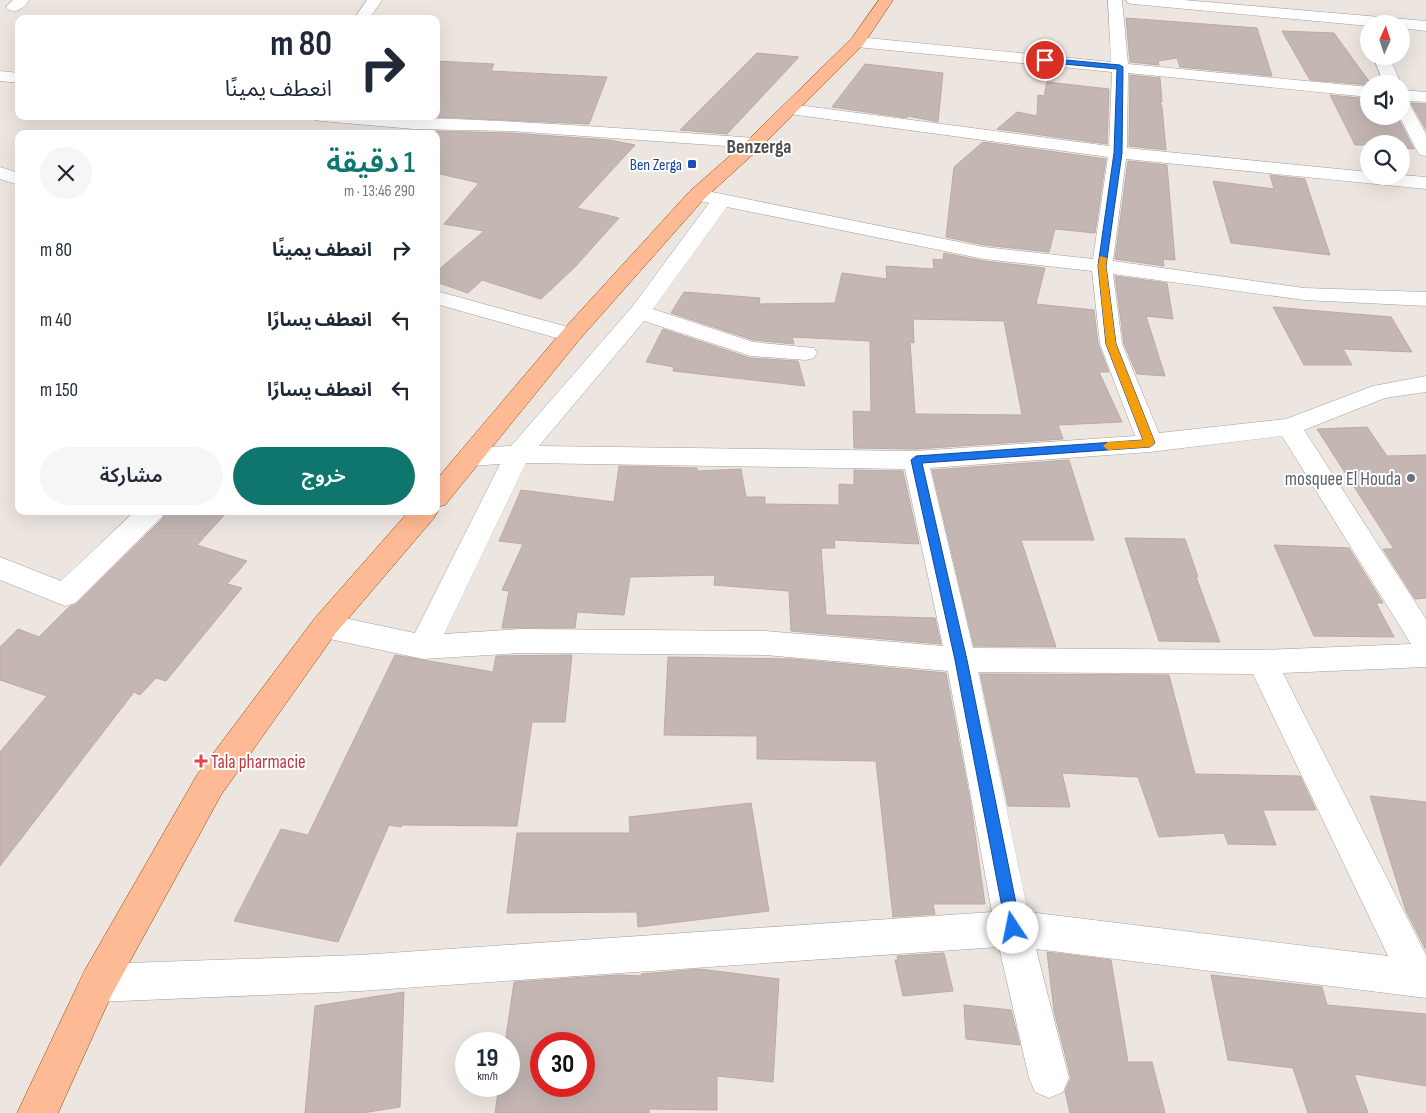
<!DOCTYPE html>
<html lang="ar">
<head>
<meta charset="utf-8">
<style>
  body { margin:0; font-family:"Sofia Sans Condensed","Noto Sans Arabic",sans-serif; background:#f6f6f7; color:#1f2937; direction:rtl; height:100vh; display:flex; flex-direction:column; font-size:19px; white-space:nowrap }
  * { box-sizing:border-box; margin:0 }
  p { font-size:16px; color:#747a83 }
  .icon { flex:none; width:28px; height:28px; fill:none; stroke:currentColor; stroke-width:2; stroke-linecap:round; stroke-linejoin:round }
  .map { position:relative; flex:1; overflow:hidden; direction:ltr }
  .drawer { position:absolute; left:15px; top:130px; width:425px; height:385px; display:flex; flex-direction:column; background:#fff; border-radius:10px; box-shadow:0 5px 20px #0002; direction:rtl }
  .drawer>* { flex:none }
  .guide { position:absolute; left:15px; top:15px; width:425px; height:105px; border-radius:10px; box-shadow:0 5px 20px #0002; direction:rtl; background:#fff; color:#1f2937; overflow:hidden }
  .needle { width:32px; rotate:3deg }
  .buttons { position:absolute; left:1360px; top:15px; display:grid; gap:10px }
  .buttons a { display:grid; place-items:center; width:50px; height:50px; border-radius:50%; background:#fff; box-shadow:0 5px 20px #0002; font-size:25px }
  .speed { position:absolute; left:455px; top:1032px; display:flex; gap:10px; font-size:25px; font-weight:700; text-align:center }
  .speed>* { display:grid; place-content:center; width:65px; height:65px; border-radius:50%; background:#fff; box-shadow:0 5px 20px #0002; line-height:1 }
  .speed small { font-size:12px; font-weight:400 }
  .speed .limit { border:8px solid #d22; background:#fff; color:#111 }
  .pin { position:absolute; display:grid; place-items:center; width:42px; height:42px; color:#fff; margin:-21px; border:2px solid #fff; border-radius:50%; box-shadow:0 1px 5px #0007 }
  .me { position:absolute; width:55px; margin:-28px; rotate:349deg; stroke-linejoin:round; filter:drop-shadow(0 0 4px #0008) }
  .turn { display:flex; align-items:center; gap:18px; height:105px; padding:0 25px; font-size:22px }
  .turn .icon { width:65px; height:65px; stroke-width:2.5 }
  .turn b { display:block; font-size:35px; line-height:42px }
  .round { display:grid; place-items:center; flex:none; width:52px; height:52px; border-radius:26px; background:#f6f6f7 }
  .headline { display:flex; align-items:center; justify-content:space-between; height:85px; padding:0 25px }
  h1 { font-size:30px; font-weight:600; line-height:38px; color:#0f766e }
  .cta { display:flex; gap:10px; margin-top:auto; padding:10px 25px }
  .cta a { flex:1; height:58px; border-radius:30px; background:#0f766e; color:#fff; font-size:20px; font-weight:600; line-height:58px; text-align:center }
  .cta a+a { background:#f6f6f7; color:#1f2937 }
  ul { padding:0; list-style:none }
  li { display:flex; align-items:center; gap:15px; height:70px; padding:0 25px }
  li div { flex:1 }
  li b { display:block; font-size:19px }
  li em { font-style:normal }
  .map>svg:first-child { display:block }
  .building { fill:#c4b7b3; stroke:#bea9a2; fill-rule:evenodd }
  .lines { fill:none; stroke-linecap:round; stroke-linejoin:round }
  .minor-casing { stroke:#9f9f9f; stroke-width:1 }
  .major-casing { stroke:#914300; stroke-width:1 }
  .minor { fill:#fff; fill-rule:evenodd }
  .major { fill:#fdba94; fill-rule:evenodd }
  .route { fill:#1a73e8; stroke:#114b97 }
  .slow { fill:#f59e0b }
  .transit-dot { fill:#1a4fb4; stroke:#fff; stroke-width:2 }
  .worship-dot { fill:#6b7280; stroke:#fff; stroke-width:2 }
  .health-dot { fill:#e0444e; stroke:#fff; stroke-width:2 }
  .labels { text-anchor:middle; stroke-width:4; stroke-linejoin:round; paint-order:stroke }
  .far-transit-label { font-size:16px; fill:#164399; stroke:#fff; text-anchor:end }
  .worship-label { font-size:19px; fill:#5b616d; stroke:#fff; text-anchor:end }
  .health-label { font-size:19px; fill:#be3a42; stroke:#fff; text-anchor:start }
  .far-district-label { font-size:20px; font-weight:bold; fill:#4e4e4e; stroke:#fff }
</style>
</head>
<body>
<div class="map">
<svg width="1426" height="1113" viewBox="0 0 1426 1113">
  <rect width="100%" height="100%" fill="#ede6e0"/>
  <g class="building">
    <path d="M1126,18l131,10 15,48 -92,-9 -3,-9 -19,3 1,4 -29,-3z"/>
    <path d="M1282,31l52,2 37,51 -2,1 -59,-5z"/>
    <path d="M757,53l42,4 -72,77 -47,-4z"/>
    <path d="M436,61l58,3 -3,7 116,6 -18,47 -153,-7z"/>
    <path d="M865,64l78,9 -5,49 -30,-6 -1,2 -75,-11z"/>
    <path d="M1130,75l30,3 2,24h-2l2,5 4,43 -37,-4z"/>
    <path d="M1047,82l62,7 -2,55 -110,-15 20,-17 20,4 1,-21 6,1z"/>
    <path d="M1330,95l39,4v17h28l17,33 -13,-1v-4l-46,1z"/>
    <path d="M1411,103l15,1v26z"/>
    <path d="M436,131l75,2 99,7 25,5 -58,63 42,10 -44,49 -34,32 -59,-19 -14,13 -32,-11v-10l48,-41 -40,-7 35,-41 -43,-10z"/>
    <path d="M983,142l123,17 -11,74 -40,-4 -6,23 -65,-7 -38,-8 8,-70z"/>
    <path d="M1128,161l39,4 8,95 -12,-1 1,7 -49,-7z"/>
    <path d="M1270,175l35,4 25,76 -99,-12 -18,-62 61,8z"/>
    <path d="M944,253l40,8 61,7 -9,36 58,6 4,34 11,28h-10l23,50 -64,3 5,14 -147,10 -62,-1 -1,-37 18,1 -1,-71 -78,-4 2,7 -41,-4 -82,-27 13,-21 76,6 -1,6 76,-1 7,-30 45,6 -1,-13 48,3 -1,-10 10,1zM913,319l91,2 18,94 -107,-1 -5,-72 4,1z"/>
    <path d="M1115,276l52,7 6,36 -27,-3 19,60 -28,-2 -13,-30z"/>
    <path d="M1273,307l118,10 21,35 -69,-3 9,16h-48z"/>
    <path d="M663,329l87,29 48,3 7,25 -132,-15 1,-4 -28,-5z"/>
    <path d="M1367,427l20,29 39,-1v143l-11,1 -32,-50h11l-77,-120z"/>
    <path d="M1069,460l25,80h-73l35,107 -82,-1 -42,-176z"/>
    <path d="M619,466l78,2v3l44,-2 5,28h19v7l74,1v-21l15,1v-15l49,1 16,73 -85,-4 1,8h-14l5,67 109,3 6,26 -150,-13 -2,-40 -75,-6 1,-10 -85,2 -6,38 -47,-3 -2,16h-73l7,-37 -7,-1 21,-46 -24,-3 22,-51 93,12z"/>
    <path d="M167,511h61l-31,34 50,16 -20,23 15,4 -76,93 -10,-3 -16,17 -6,-3 -134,174v-114l47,-56 -47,-16v-33l18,-18 21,8 30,-30 7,-3 86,-85z"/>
    <path d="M1125,538l60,1 13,38h-2l24,65 -61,-1z"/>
    <path d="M1274,545l75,3 34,55h-7l18,34 -80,-1z"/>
    <path d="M395,655l98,17 3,-16 76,-1 -7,67h-33l-15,104 -115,-1 -1,2 -12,-2 -51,117 -104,-21 47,-92 27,6z"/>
    <path d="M668,657l125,2 153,14 25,133 14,98h-52l2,10 -42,3 -17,-156 -119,-2v-23l-93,-1z"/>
    <path d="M980,674l189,1 26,99 105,2 16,34h-53l13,35 -48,-1 -4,-11 -65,4 -21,-60 -76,-4 8,34 -62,-1z"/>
    <path d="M1370,796l56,6v148l-20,-39z"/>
    <path d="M751,803l18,108 -131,16 -1,-15 -130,1 10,-80h113l-1,-16z"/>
    <path d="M1047,952l64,8 17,102h24l13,51h-95l-5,-22 6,-13 -17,-67z"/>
    <path d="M944,953l9,38 -50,5 -8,-36h3l-1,-4z"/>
    <path d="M700,969l79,10 -6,103 -56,-6v34l-68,-1v4h-154l4,-27h10v-42h-4l9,-62 104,-7 24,1 -1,-2zM541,1044h43v42h-43z"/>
    <path d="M1211,975l111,12 5,18 99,9v72l-72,-12 14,39h-60l-15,-45 -65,-8z"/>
    <path d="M404,992l-4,115 -38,6h-57l10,-107z"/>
    <path d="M964,1005l47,5 9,35 -54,-6z"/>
  </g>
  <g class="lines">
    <g class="minor-casing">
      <g id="minor">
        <path d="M13,0h16c-5,8 -11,13 -20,10l-3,-3z"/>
        <path d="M367,0h15l-13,19h-15z"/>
        <path d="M1108,0h14l6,64 241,23v10l-241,-24 -1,75 242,24v4l32,-1 25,2v12l-300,-30 -13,102 191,27 122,4v14l-122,-6 -191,-26 9,70 37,89 127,-14 87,-33 53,-10v16l-41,6 -81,32 122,189v48l-143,6 143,282v43l-390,-49 33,129 -6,14 -14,6 -14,-6 -6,-14 -30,-131 -639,44 -262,11 -13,-6 -6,-13 6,-13 13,-6 262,-9 632,-43 -44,-241 -183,-16 -244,-2 -98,6 -98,-21 -10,-4 -5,-8 5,-8 10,-4 90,19 85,-169 -29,2 -9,-3 -4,-6 4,-6 9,-3 40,-2 121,-139 77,-104 -19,-4 -3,-4 3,-4 7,-2 287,58 109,12 15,-102 -318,-43 -6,-1 -3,-4 3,-4 6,-1 319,42 3,-74 -255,-25 -6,-2 -2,-3 2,-3 6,-2 254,25zM727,207l257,52 108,12 8,73 35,92 -219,15 -377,-5 105,-125 107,35 55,4 8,-2 3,-5 -3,-5 -61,-6 -100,-33zM1282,436l129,208 -149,6 -289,-2 -43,-180 220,-16zM526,463l379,6 38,177 -178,-15 -244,-2 -77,5zM978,672l275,2 135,282 -360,-44z"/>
        <path d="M1126,0h58l242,21v10l-25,-3v-4h-32v2l-236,-22 -5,-1z"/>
        <path d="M1373,56h16l12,28h-17z"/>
        <path d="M0,71l19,2v10l-19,-2z"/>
        <path d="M1401,90l25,2v10l-18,-1 18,33v22l-6,-1 -3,-4 -18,-35h2z"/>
        <path d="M312,116c148,0 296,11 443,22l6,1 3,4 -3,4 -6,1 -244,-17 -97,-2 -93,-8 -6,-1z"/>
        <path d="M0,167l19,6v12l-19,-6z"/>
        <path d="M436,291l143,39 3,5 -3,5 -8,2 -135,-38z"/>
        <path d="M135,511h30l-4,7 -86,85 -10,3 -65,-26v-23l61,24z"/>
      </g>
    </g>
    <g class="major-casing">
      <g id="major">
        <path d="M879,0h14l-30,45 -102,102 -57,52 -125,141 -134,165 -9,2v-27l127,-150 127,-139 59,-52 102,-100z"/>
        <path d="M436,508l2,3 -4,7 -99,116 -114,161 -110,201 -53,117h-41l68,-143 112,-195 118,-157 94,-107h27z"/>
      </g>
    </g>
    <use href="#minor" class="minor"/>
    <use href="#major" class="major"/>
  </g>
  <path class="route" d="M1045,58l75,7 3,2 -1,86 -16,113 10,78 39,99 -5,4 -228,16 45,197 54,268 -2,6 -6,2 -5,-2 -2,-6 -51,-268 -44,-200 5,-4 227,-16 -37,-96 -8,-78 16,-113 3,-84 -75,-7 -1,-2z"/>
  <path class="slow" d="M1100,256l7,2 -1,8 10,78 39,99 -5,4 -42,3 -5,-4 5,-4 35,-2 -37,-96 -8,-78z"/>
  <rect class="transit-dot" x="687" y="159" width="10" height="10" rx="2.5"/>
  <circle class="worship-dot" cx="1411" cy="478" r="5"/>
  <path class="health-dot" d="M198.5 753.5h5v5h5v5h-5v5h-5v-5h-5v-5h5z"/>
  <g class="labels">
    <g class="far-transit-label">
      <text x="682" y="170">Ben Zerga</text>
    </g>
    <g class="worship-label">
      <text x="1401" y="485">mosquee El Houda</text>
    </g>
    <g class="health-label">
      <text x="211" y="768">Tala pharmacie</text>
    </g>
    <g class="far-district-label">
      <text x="759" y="153">Benzerga</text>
    </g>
  </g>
</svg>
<div class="buttons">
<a><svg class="needle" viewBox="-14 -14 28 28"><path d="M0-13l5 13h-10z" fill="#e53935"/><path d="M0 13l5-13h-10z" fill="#747a83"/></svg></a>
<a><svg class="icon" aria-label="sound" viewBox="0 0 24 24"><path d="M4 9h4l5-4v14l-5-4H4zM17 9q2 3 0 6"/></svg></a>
<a><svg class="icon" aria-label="search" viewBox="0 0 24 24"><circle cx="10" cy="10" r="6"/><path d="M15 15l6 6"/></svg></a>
</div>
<div class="speed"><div>19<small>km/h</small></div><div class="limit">30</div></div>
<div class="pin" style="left:1045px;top:60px;background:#d93025"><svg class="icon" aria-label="arrive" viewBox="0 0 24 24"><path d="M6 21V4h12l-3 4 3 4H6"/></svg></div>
<svg class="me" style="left:1013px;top:928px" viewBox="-20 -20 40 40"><circle r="19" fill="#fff"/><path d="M0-13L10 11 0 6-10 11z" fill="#1a73e8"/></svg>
<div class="guide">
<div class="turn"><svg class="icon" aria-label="right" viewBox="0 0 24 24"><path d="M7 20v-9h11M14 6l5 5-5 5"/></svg><div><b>80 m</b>انعطف يمينًا</div></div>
</div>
<section class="drawer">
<div class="headline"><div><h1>1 دقيقة</h1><p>290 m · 13:46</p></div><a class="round"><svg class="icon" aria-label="close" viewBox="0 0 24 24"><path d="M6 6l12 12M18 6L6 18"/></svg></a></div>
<ul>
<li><svg class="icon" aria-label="right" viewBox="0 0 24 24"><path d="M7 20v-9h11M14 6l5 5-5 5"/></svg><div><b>انعطف يمينًا</b></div><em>80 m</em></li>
<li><svg class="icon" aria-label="left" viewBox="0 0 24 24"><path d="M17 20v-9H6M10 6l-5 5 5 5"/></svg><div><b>انعطف يسارًا</b></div><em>40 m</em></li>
<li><svg class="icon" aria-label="left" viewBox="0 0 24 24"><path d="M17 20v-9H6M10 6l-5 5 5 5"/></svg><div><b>انعطف يسارًا</b></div><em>150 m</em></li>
</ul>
<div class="cta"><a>خروج</a><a>مشاركة</a></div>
</section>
</div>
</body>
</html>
